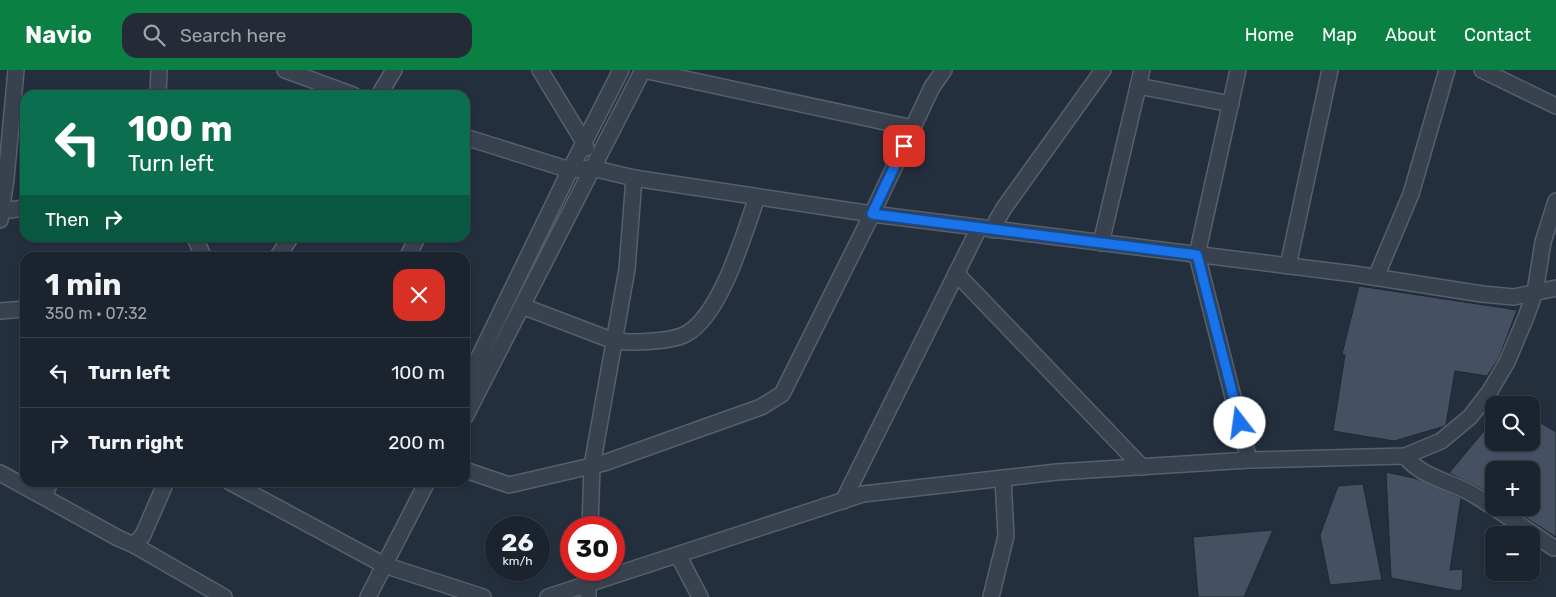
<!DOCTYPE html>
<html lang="en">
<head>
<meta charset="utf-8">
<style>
  body { margin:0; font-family:Rubik,sans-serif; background:#242b36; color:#f1f3f6; height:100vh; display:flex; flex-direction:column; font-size:19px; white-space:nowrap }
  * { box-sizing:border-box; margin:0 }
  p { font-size:16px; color:#a0a4aa }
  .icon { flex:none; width:28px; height:28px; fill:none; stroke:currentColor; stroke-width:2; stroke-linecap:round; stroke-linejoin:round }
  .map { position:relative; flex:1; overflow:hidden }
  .details { position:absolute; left:20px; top:182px; width:450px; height:235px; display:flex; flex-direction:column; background:#1b232e; border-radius:15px; box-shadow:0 1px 4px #0004,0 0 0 1px #39404a }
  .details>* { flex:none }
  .hud { position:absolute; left:20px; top:20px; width:450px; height:152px; border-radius:15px; box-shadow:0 1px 4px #0004,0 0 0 1px #39404a; background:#0b6e4f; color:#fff; overflow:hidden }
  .tools { position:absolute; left:1485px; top:326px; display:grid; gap:10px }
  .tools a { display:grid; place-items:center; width:55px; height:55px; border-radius:10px; background:#1b232e; box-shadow:0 1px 4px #0004,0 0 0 1px #39404a; font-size:25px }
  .speed { position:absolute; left:485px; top:446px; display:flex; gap:10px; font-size:25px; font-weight:700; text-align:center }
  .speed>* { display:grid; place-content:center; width:65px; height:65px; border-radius:50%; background:#1b232e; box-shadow:0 1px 4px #0004,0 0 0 1px #39404a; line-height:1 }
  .speed small { font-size:12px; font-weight:400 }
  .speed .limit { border:8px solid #d22; background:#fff; color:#111 }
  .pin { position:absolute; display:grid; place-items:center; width:42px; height:42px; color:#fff; margin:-21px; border-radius:10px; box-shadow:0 2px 8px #0006 }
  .me { position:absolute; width:55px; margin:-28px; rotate:345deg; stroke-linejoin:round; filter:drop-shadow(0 0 4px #0008) }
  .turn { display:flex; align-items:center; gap:18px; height:105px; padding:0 25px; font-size:22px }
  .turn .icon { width:65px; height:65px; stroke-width:2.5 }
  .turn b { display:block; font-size:35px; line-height:42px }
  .then { display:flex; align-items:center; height:48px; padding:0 25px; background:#0003; gap:10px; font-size:19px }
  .round { display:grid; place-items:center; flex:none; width:52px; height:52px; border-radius:15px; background:#242b36 }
  .overview { display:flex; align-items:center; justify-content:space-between; height:85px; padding:0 25px }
  h1 { font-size:30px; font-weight:700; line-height:38px }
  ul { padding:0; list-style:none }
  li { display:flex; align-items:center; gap:15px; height:70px; padding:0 25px; border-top:1px solid #39404a }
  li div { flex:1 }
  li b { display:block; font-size:19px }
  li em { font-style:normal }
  header { display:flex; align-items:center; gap:30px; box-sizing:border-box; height:70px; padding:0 25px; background:#0b8043; color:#fff }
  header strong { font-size:24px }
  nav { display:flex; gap:28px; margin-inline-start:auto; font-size:18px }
  .search { width:350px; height:45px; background:#242b36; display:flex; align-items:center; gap:12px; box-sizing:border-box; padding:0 18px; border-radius:15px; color:#a0a4aa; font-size:19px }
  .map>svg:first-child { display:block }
  .building { fill:#455162; stroke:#1f2835 }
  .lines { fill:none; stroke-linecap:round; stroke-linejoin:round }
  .minor-casing { stroke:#565f6c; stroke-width:18 }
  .minor { stroke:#38414e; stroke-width:15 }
  .route-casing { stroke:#114b97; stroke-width:12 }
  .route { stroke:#1a73e8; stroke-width:9 }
</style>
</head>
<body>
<header>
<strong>Navio</strong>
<div class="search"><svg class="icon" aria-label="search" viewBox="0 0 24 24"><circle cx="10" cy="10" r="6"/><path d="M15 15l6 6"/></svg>Search here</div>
<nav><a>Home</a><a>Map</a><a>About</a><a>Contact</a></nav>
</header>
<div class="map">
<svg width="1556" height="527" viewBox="0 0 1556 527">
  <rect width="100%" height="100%" fill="#242f3e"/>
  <g class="building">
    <path d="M1359,216l158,24 -18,48 -12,18 -32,-5 -9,53 -1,2 -51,15 -61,-10 12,-76 -3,-1z"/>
    <path d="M1531,347l25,15v105l-45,-29h20v-38h-37v26l-21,-12 -24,-11 45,-54v23h37z"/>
    <path d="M1386,402l32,7 43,19 -11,72 13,-1 -1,20 -3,2 -68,-13z"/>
    <path d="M1363,414l19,96 -52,5 -10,-50 18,-49z"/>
    <path d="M1273,460l-29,67h-46l-5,-60z"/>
  </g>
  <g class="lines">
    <g class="minor-casing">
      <g id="minor">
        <path d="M285,0l68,25"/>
        <path d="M540,0l44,72 2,6"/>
        <path d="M643,0l270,58"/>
        <path d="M1238,0l-41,185 52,205"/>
        <path d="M1482,0l74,36"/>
        <path d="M1138,16l93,18"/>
        <path d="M158,25l1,-25"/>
        <path d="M379,25l15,-25"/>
        <path d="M465,67l105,33 22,-2 42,10 238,36 482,60 128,20 32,3 42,-9"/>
        <path d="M1,141l24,-3"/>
        <path d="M0,150l6,-41 10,-109"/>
        <path d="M993,160l4,-10 7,-12 99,-138"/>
        <path d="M195,168l9,20"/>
        <path d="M1101,173l41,-173"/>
        <path d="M277,188l13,-20"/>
        <path d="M407,188l10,-20"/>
        <path d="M1288,196l42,-196"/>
        <path d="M956,203l186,194"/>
        <path d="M1376,207l35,-83 36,-124"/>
        <path d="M522,236l92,35c18,2 57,1 72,-7 35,-19 58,-100 71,-137"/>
        <path d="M0,241l25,-2"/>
        <path d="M465,316l105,-216 51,-100"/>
        <path d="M465,347l178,-347"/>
        <path d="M1405,386c15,20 43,25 64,36 29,17 57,37 85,56"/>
        <path d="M465,400l44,15 95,-22 157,-56 21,-13 90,-180 60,-127 12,-17"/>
        <path d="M0,403l118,65 16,7 9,-10 23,-53"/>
        <path d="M230,412l154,83 99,32"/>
        <path d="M44,427l6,-15"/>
        <path d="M843,431l136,-273"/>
        <path d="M590,458l2,-62 35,-197 7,-91"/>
        <path d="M134,475l90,52"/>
        <path d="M678,485l22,42"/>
        <path d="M368,527l59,-115"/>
        <path d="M548,527l315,-103 194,-22 192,-12 156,-4 36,-15 29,-24 20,-26 17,-29 19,-45 9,-25 8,-50 13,-41"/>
        <path d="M588,527v-27"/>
        <path d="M991,527l15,-61 -3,-58"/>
      </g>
    </g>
    <use href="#minor" class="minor"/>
  </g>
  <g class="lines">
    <g class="route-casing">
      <path id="route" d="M904,76l-32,68 325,41 43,168"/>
    </g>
    <use href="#route" class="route"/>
  </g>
</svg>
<div class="tools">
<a><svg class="icon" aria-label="search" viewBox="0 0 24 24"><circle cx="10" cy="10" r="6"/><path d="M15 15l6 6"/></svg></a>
<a>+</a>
<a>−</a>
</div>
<div class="speed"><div>26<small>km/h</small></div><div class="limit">30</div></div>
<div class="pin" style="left:904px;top:76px;background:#d93025"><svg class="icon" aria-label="arrive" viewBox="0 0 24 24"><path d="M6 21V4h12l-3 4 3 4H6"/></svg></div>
<svg class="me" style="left:1240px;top:353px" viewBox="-20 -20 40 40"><circle r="19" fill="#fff"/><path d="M0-13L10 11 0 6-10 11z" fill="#1a73e8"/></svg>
<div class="hud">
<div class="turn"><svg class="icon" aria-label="left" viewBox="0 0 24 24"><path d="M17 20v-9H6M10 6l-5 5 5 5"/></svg><div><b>100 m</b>Turn left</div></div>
<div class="then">Then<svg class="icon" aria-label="right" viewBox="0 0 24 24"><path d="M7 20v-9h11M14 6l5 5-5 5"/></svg></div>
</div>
<section class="details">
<div class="overview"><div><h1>1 min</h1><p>350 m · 07:32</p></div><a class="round" style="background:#d93025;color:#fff"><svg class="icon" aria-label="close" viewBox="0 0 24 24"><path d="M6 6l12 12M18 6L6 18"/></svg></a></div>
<ul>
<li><svg class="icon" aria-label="left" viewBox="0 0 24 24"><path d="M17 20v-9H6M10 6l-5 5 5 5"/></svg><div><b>Turn left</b></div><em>100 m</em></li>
<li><svg class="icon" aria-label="right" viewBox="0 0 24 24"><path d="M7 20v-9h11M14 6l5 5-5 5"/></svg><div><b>Turn right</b></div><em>200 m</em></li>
</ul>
</section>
</div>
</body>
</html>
